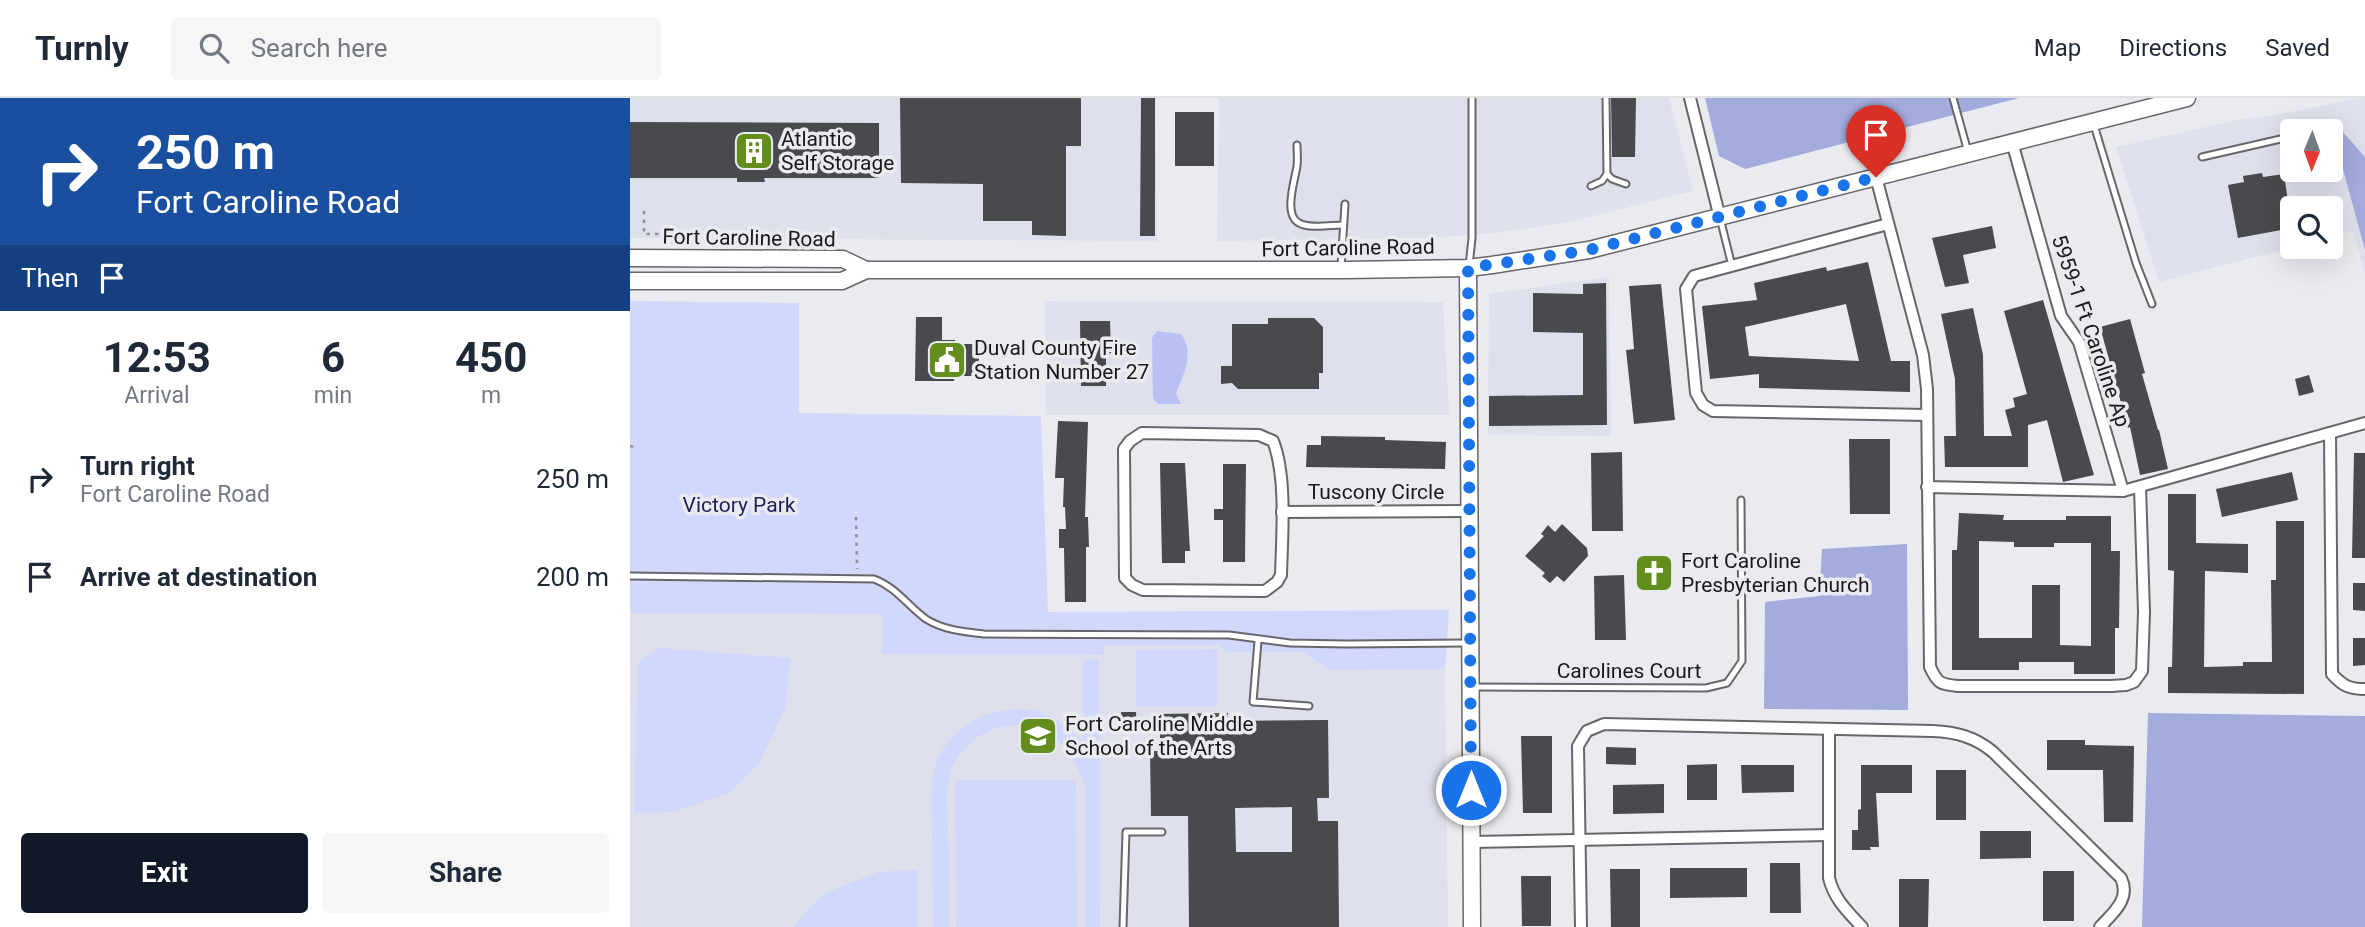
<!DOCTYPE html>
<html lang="en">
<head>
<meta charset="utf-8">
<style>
  body { margin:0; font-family:Roboto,sans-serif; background:#f6f6f7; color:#1f2937; height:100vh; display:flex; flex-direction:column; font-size:26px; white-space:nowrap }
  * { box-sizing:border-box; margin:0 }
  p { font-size:23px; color:#747a83 }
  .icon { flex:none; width:38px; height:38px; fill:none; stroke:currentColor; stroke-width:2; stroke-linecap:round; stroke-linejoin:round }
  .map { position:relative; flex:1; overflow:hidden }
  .sheet { display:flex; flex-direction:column; background:#fff; width:630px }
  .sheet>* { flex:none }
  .hud { background:#1a4fa0; color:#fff; overflow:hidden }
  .needle { width:46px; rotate:181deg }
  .buttons { position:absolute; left:1650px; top:21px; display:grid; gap:14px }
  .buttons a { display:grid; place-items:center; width:63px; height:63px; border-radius:7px; background:#fff; box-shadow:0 7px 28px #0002; font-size:35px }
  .pin { position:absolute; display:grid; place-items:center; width:60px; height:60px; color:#fff; margin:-72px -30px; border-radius:50% 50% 50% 0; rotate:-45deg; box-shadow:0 0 7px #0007 }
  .pin .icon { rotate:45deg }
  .me { position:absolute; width:77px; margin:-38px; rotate:0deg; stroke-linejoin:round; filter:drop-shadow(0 0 5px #0008) }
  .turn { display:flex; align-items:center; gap:24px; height:147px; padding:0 21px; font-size:32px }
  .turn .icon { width:91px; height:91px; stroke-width:2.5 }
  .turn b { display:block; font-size:49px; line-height:60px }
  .then { display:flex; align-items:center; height:66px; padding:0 21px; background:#0003; gap:14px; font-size:26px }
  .eta { display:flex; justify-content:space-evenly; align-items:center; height:119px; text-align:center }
  .eta b { font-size:42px; font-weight:700; line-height:49px }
  .button { display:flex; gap:14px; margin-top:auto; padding:14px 21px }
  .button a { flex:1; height:80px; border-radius:7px; background:#111827; color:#fff; font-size:28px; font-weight:700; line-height:80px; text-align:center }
  .button a+a { background:#f6f6f7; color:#1f2937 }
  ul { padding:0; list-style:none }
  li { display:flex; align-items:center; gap:21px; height:98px; padding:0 21px }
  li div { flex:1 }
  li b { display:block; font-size:26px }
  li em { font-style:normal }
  header { display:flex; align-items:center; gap:42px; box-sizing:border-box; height:98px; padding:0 35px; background:#fff; border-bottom:2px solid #e0e1e3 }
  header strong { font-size:33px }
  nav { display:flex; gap:38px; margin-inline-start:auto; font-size:24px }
  .search { width:490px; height:63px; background:#f6f6f7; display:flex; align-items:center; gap:18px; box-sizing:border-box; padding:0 24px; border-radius:7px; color:#747a83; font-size:26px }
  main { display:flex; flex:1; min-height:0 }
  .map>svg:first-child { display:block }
  .built { fill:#dee0ec; fill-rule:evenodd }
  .green { fill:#d2d7fc }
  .forest { fill:#a4abdd }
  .water { fill:#b9c0f3 }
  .building { fill:#494a4e; fill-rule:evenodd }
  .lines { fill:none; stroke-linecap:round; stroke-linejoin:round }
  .lane-casing { stroke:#67676b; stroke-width:9 }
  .street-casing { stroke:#67676b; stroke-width:14 }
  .secondary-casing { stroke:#67676b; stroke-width:19 }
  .path { stroke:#929296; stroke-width:2.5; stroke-dasharray:3.5 5; stroke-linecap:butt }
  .lane { stroke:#fff; stroke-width:5 }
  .street { stroke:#fff; stroke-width:10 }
  .secondary { stroke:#fff; stroke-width:16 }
  .route { stroke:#1a73e8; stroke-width:12; stroke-dasharray:0 21.6 }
  .labels { text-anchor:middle; stroke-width:7; stroke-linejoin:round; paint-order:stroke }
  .poi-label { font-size:21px; fill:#1a1a1c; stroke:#eaebf0; text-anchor:start }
  .street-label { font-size:21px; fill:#1a1a1c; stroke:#eaebf0 }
  .park-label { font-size:21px; fill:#211f5a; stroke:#eaebf0 }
</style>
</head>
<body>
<header>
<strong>Turnly</strong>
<div class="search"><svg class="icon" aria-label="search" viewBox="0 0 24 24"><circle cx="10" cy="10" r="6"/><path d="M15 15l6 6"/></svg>Search here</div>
<nav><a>Map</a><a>Directions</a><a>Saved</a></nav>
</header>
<main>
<section class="sheet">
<div class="hud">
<div class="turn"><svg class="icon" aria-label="right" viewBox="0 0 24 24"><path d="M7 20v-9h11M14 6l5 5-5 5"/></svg><div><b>250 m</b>Fort Caroline Road</div></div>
<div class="then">Then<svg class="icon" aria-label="arrive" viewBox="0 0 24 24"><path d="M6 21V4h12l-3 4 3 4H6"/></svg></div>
</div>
<div class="eta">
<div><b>12:53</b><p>Arrival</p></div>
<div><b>6</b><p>min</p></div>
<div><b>450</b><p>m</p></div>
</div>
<ul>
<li><svg class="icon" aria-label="right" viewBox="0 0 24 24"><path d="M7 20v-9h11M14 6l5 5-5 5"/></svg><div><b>Turn right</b><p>Fort Caroline Road</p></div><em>250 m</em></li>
<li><svg class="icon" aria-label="arrive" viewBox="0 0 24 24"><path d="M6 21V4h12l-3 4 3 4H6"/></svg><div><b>Arrive at destination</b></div><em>200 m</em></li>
</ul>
<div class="button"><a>Exit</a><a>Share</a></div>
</section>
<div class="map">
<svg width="1735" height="829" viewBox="0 0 1735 829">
  <rect width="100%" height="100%" fill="#eaebf0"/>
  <g class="built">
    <path d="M0,0h526l1,143 -527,-3z"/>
    <path d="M589,0h450l24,93 -123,31 -74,11 -66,5 -213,3z"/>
    <path d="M1729,0h6v176l-12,-43 -22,6v-29h-39l1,39 -134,35 -43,-135 121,-27 44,-6zM1662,33h39v39h-39z"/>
    <path d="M979,179l2,159 -123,-1 1,-141z"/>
    <path d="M415,203l398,1 6,113h-403z"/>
    <path d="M0,515l253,1 -1,40 222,1v-10h116l6,7h76l30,18 113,-1 3,258h-818z"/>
  </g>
  <g class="green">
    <path d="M0,203l169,2v110l242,3 7,196 401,-2 -4,59 -114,1 -29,-18h-76l-6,-7h-115l-1,10 -222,-1v-40l-252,-1z"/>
    <path d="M29,550l131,10 -5,51 -27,56 -29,28 -56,19 -39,1 4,-150z"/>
    <path d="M587,551v57h-81v-56z"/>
    <path d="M469,561l1,268h-15v-142c-10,-26 -26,-55 -57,-59 -31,-4 -60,10 -75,40 -9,18 -5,44 -5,64 1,32 1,65 1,97h-16c0,-32 -1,-64 -1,-97 0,-22 -3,-48 5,-69 9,-23 36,-45 60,-49 41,-9 57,4 86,29v-81z"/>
    <path d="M325,682h121l1,147h-121z"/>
    <path d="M287,772v57h-124l30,-33 55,-22z"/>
  </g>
  <g class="forest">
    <path d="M1075,0h314l-274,71 -26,-13z"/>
    <path d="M1704,24l31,35v93l-31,-114z"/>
    <path d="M1277,446l1,166 -144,-1 1,-107 54,-6 3,-47z"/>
    <path d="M1518,615l217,3v211h-223z"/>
  </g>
  <path class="water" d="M527,233l24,3c14,19 3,40 -5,59l5,11h-23l-5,-6 -1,-60z"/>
  <g class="building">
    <path d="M270,0h181v48h-15v90l-34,-1v-14h-49v-37l-82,-1z"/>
    <path d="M511,0h14v138h-15z"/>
    <path d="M981,0h25l-1,59h-23z"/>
    <rect x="545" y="14" width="39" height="54"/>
    <path d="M0,24l249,1v55h-115l1,4h-28v-4h-107z"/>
    <path d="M1632,75l1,4 21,-3 8,54 -54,10 -10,-53 16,-3 -1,-6z"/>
    <path d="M1362,128l4,22 -33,7 6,28 -24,4 -13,-49z"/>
    <path d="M1238,164l23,99h19v31l-151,-4v-14l-49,5 -8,-73 55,-6 -3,-17 72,-16 1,4zM1216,206l13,57 -110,-5 -4,-29z"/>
    <path d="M976,185l1,142 -118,1v-30l94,-1v-62l-50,-1v-39l50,1v-10z"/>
    <path d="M1031,186l14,136 -41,4 -8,-74 8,-1 -5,-63z"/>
    <path d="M1413,202l51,175 -31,7 -16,-62 -19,5v42h-83l-1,-31h12l-1,-57 -14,-65 32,-6 10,47 1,81h28l-7,-26 10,-3 -2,-9 14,-4 -23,-83z"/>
    <path d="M286,219h26v23h13v4h24v32h-24l-1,5h-39z"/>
    <path d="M638,220h46l9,9v46h-4v16h-81l-6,-6 -11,1v-18h11v-42h36z"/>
    <path d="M1500,221l15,54 -3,1 16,56h1l9,39 -28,6 -10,-48 -2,1 -28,-101z"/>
    <path d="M450,223h30l1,32 -5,1v32h-25z"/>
    <path d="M1679,277l5,17 -15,4 -4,-17z"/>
    <path d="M428,323l30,1 -3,95h3l1,30h-3v55h-21l-1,-54h-5v-19h7l-1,-22h-2l1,-29h-9z"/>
    <path d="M691,338l64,1v3l61,2 -1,27 -139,-2 1,-22h14z"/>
    <path d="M1219,341h41v75h-40z"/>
    <path d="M992,354l1,79h-31l-1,-78z"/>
    <path d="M1724,355h11v105h-13z"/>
    <path d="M530,365h25l5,88h-5v12h-23z"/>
    <path d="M593,366h23l-1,98h-22v-42h-9v-11h9z"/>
    <path d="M1662,374l6,28 -76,17 -6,-28z"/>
    <path d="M1538,396h28v49l52,1v29l-43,-2 -1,96 39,-1v-4h29l-1,-82h5v-59h28v173l-136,-1v-26h4l2,-96 -6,-1z"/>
    <path d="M1329,415l45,2 -1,5h63v-4h45v35h9l-1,77h-4v46h-41v-12h-55v8h-67v-120h5zM1349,443l35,1v5h40v-4h37v103l-31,-1v-60h-28v53h-53z"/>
    <path d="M932,426l25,24 1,8 -24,26 -7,-6 -7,7 -8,-7 3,-3 -20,-17 19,-20 -3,-2 7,-9 7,7z"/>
    <path d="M994,477l2,65h-31l-1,-64z"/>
    <path d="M1723,485h12v28l-12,-1z"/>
    <path d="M1723,540h12v27l-12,1z"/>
    <path d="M491,614h15l1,21h-15z"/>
    <path d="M598,615v8l100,-1 1,78h-12l1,23h20l1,106h-150l-1,-111h-37l-1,-65h10v-37zM662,709v45h-56l-1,-44z"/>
    <path d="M891,638h31v77h-29z"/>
    <path d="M1417,642h38v5l49,1 -1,76h-29l-1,-52h-56z"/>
    <path d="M976,649l30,1v17l-30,-1z"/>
    <path d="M1087,666v36h-30v-35z"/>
    <path d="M1111,667h53v27l-52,1z"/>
    <path d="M1231,667h51v28h-36l3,54h-9l1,3h-19v-20h6v-20l3,-1z"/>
    <rect x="1306" y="672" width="30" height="50"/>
    <path d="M1034,686v29l-51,1v-29z"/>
    <path d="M1350,733h51v27l-51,1z"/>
    <path d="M1140,765h30l1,50h-31z"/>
    <path d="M1040,770h77v29l-77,1z"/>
    <path d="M980,771h30v58h-29z"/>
    <rect x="1413" y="773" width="31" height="50"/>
    <path d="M891,778h30v50h-29z"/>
    <path d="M1269,781h30l-1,48h-29z"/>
  </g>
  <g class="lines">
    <g class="lane-casing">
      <g id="lane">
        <path d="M1323,0l15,54"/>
        <path d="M1464,27l42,138 16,41"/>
        <path d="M667,47c0,7 1,14 0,21 -2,14 -14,49 2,57 11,6 32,2 44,2"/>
        <path d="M1572,59l83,-19"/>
        <path d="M977,76l5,5 14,5"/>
        <path d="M961,88l11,-5 5,-7 -1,-76"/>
        <path d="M1090,120l12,48"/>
        <path d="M839,168l3,-28v-140"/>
        <path d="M711,169l4,-63"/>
        <path d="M0,478l244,3c22,8 34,27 52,40 17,11 39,13 58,15l245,1 61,8 56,1 121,-1"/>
        <path d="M628,543l-5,61 56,4"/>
        <path d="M843,589l233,1 21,-5 15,-22 -1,-161"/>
        <path d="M493,829l3,-95h36"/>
      </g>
    </g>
    <g class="street-casing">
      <g id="street">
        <path d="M1060,0l30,120"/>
        <path d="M1382,44l49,174 18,26 44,149"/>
        <path d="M1246,79l47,178 4,34 3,278c8,17 10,17 28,19h153l15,-1 8,-3 8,-11 2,-59 -4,-125"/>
        <path d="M1258,126l-194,52 -8,13 10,104 7,12 10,6 214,4"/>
        <path d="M512,335l117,2 14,6c14,35 9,96 8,134l-4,7 -12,9 -122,-1 -11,-5 -7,-7 -1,-129 6,-8z"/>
        <path d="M1700,335l2,241c11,12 17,15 33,15"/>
        <path d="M1297,389l196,4 242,-68"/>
        <path d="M652,414l187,-1"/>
        <path d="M1199,632v148c5,21 19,34 33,49"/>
        <path d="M842,744l357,-7"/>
        <path d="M951,829l-3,-181 9,-15 17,-7 329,7c23,1 42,6 60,21l128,126c10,21 -8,35 -21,49"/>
      </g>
    </g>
    <g class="secondary-casing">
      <g id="secondary">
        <path d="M0,160l213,1 23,11"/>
        <path d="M838,170l4,659"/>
        <path d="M0,183h212l24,-11h481l121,-2 24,-3 97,-15 598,-152"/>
      </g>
    </g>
    <g class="path">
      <path d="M14,113v23h29v10"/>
      <path d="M0,348l4,1"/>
      <path d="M226,419l1,52"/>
    </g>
    <use href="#lane" class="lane"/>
    <use href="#street" class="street"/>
    <use href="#secondary" class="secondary"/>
  </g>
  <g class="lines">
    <path class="route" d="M841,692l-3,-522 121,-18 287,-73"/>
  </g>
  <defs>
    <g id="building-square" transform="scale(2.0125)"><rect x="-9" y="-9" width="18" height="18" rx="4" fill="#638d1d" stroke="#eaebf0"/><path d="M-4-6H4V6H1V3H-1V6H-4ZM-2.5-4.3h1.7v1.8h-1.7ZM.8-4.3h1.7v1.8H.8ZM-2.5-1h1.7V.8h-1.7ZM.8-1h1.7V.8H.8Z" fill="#fff"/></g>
    <g id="civic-square" transform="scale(2.0125)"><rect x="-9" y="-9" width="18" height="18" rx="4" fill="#638d1d" stroke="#eaebf0"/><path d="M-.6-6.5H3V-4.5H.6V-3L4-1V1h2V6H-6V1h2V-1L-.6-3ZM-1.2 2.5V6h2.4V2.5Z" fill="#fff"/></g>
    <g id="church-square" transform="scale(2.0125)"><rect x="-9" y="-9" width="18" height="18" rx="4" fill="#638d1d" stroke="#eaebf0"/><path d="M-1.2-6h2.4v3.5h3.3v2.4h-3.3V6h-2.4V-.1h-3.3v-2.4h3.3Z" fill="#fff"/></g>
    <g id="school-square" transform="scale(2.0125)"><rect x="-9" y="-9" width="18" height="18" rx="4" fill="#638d1d" stroke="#eaebf0"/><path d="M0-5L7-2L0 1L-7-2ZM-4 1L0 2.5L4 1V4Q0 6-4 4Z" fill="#fff"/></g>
  </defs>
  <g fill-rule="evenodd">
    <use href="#building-square" x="124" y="53"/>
    <use href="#civic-square" x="317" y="262"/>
    <use href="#church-square" x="1024" y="475"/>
    <use href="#school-square" x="408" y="638"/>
  </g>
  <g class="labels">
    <g class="poi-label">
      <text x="151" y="48">Atlantic<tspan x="151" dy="24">Self Storage</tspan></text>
      <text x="344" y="257">Duval County Fire<tspan x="344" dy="24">Station Number 27</tspan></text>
      <text x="1051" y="470">Fort Caroline<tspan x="1051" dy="24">Presbyterian Church</tspan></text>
      <text x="435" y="633">Fort Caroline Middle<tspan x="435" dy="24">School of the Arts</tspan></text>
    </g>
    <g class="street-label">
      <text transform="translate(119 140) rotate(1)" y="7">Fort Caroline Road</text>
      <text transform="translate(718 150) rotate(-1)" y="7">Fort Caroline Road</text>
      <text transform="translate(1461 233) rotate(71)" y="7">5959-1 Ft Caroline Ap</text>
      <text x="746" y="401">Tuscony Circle</text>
      <text x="999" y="580">Carolines Court</text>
    </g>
    <g class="park-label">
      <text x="109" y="414">Victory Park</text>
    </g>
  </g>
</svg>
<div class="buttons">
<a><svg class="needle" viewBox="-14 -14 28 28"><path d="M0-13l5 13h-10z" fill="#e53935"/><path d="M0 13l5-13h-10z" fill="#747a83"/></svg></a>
<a><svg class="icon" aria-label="search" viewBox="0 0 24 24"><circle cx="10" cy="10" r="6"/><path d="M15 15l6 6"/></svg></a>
</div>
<div class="pin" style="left:1246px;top:79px;background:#d93025"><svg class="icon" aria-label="arrive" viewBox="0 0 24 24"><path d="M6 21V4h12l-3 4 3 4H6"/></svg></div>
<svg class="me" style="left:841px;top:692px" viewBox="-20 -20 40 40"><circle r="17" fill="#1a73e8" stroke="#fff" stroke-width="3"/><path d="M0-11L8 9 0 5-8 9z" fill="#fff"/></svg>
</div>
</main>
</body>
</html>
